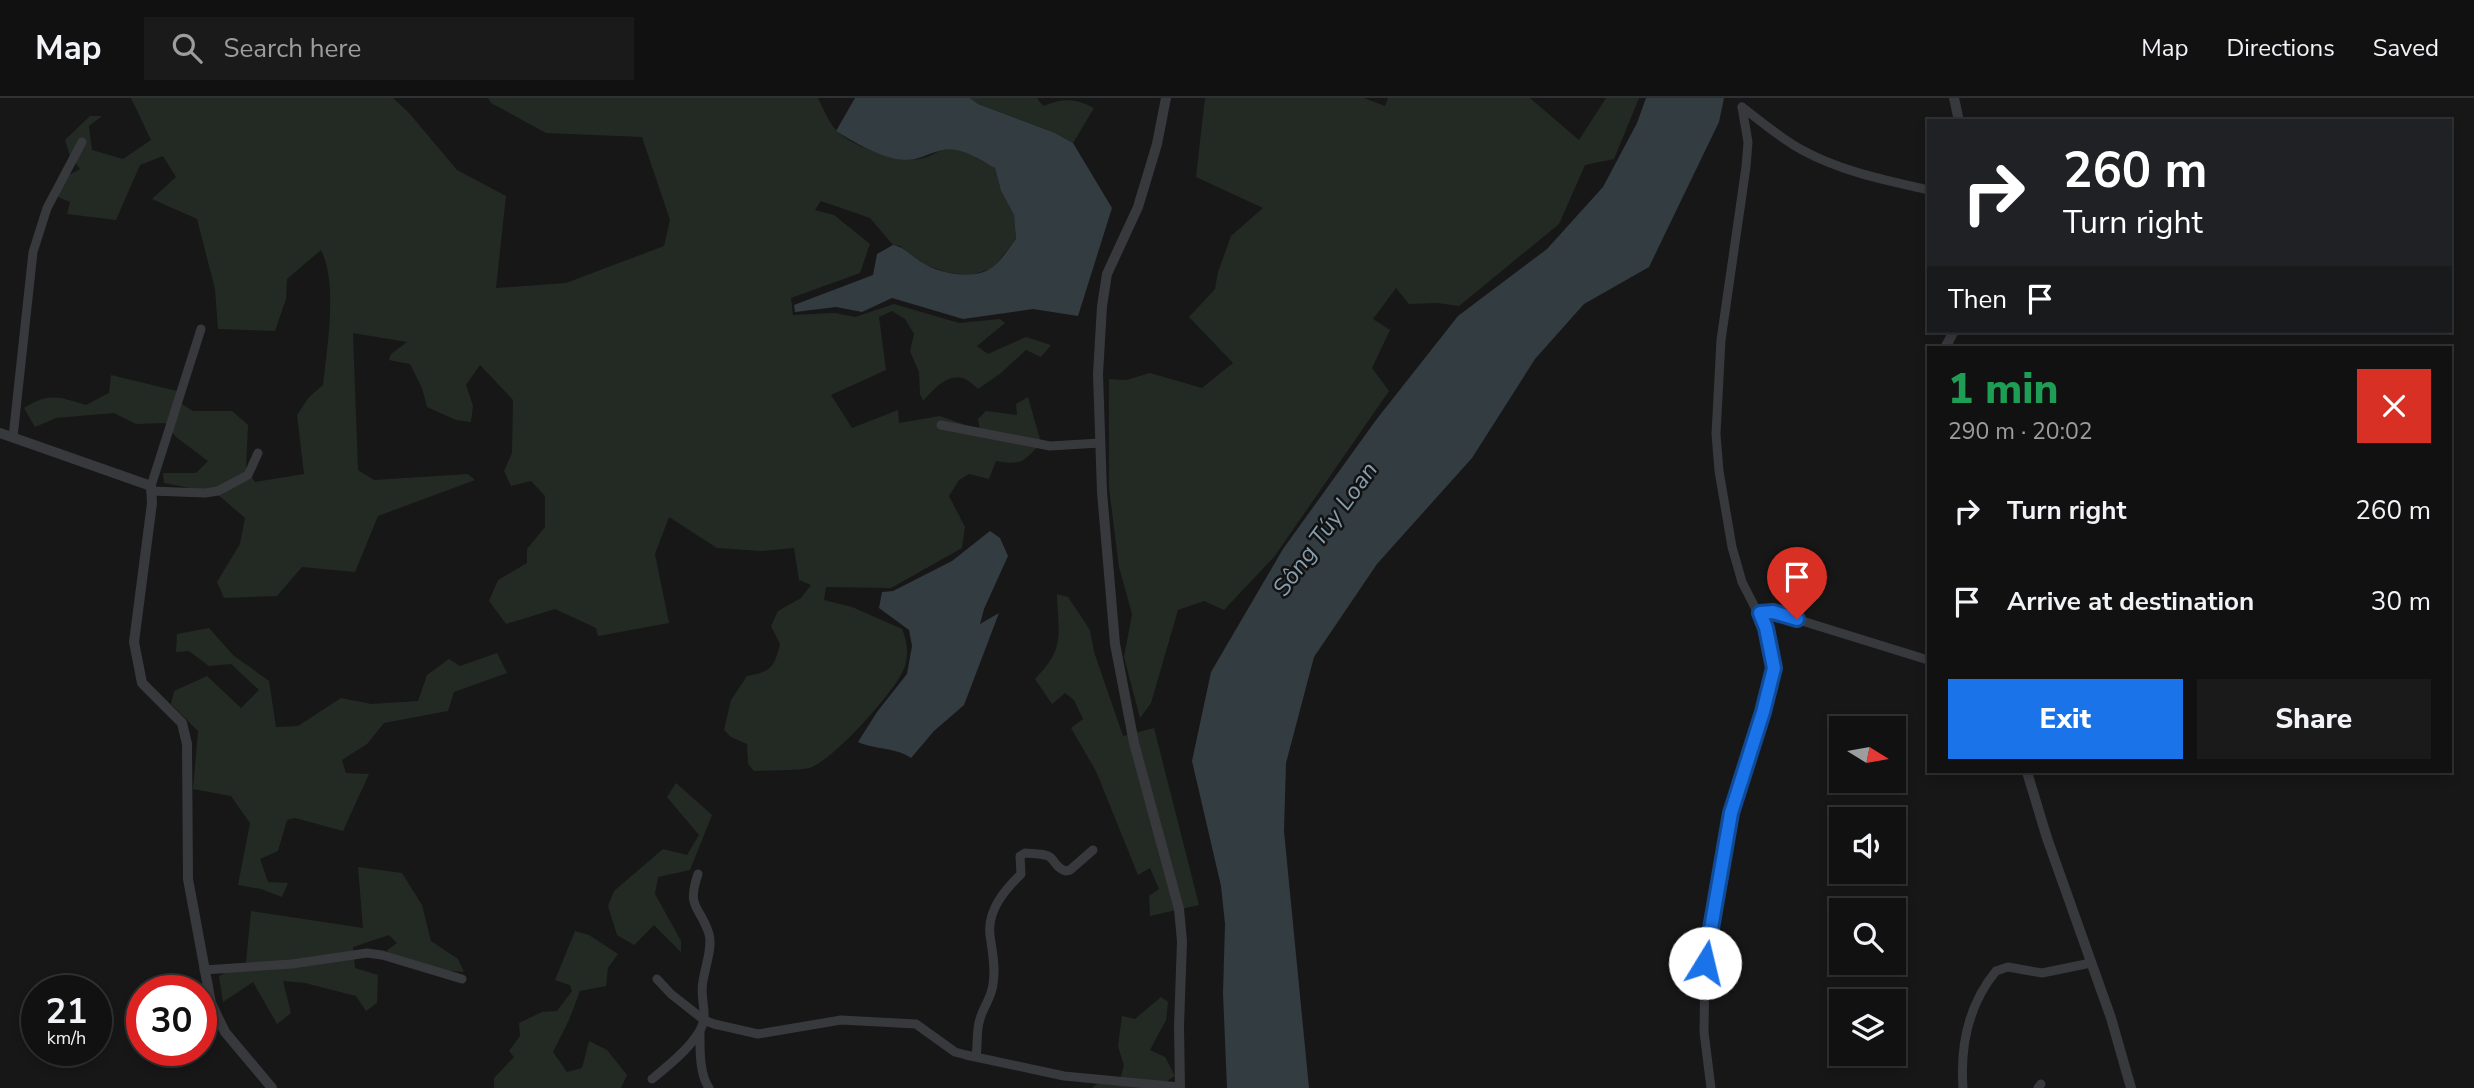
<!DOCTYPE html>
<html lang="en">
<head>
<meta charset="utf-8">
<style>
  body { margin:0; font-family:"Nunito Sans",sans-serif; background:#1a1a1b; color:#f1f3f6; height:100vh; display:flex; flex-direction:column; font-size:26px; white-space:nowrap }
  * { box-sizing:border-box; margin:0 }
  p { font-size:23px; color:#9c9d9f }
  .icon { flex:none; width:38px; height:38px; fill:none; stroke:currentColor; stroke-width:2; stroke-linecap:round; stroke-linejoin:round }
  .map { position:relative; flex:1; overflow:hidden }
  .drawer { position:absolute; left:1927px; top:248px; width:525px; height:427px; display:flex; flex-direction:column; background:#111112; border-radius:0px; box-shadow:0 4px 10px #0003,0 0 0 2px #303132 }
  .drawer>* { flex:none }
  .banner { position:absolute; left:1927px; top:21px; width:525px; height:214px; border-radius:0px; box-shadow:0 4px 10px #0003,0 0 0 2px #303132; background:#202124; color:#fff; overflow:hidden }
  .needle { width:46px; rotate:101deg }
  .controls { position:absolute; left:1829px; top:618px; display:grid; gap:14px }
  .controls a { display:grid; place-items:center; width:77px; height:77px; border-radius:0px; background:#111112; box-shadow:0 4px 10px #0003,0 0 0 2px #303132; font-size:35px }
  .speed { position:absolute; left:21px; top:877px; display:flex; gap:14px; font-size:35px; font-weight:700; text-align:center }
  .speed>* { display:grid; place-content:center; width:91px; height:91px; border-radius:50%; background:#111112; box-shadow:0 4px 10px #0003,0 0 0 2px #303132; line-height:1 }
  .speed small { font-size:18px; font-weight:400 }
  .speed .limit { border:10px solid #d22; background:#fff; color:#111 }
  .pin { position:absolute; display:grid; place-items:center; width:60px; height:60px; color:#fff; margin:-72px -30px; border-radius:50% 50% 50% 0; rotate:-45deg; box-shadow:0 0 7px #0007 }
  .pin .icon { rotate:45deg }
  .me { position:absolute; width:77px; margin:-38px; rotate:9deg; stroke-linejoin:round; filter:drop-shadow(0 0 5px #0008) }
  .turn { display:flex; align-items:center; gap:24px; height:147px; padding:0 21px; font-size:32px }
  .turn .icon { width:91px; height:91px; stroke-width:2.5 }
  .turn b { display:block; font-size:49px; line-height:60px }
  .then { display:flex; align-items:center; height:66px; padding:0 21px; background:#0003; gap:14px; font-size:26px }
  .round { display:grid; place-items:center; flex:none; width:74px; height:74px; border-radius:0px; background:#1a1a1b }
  .overview { display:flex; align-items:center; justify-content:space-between; height:119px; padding:0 21px }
  h1 { font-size:42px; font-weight:800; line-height:52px; color:#1e9e55 }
  .cta { display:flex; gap:14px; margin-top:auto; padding:14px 21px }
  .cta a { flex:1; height:80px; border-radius:0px; background:#1a73e8; color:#fff; font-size:28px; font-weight:800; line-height:80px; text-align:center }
  .cta a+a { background:#1a1a1b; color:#f1f3f6 }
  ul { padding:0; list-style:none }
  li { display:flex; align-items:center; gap:21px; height:91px; padding:0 21px }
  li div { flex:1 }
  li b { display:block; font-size:26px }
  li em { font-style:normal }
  header { display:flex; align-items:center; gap:42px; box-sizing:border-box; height:98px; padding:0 35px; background:#111112; border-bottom:2px solid #303132 }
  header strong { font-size:33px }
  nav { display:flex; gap:38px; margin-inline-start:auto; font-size:24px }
  .search { width:490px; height:63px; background:#1a1a1b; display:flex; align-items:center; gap:18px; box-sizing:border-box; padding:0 24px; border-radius:0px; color:#9c9d9f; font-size:26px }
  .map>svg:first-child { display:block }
  .green { fill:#232a24 }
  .water { fill:#333c41 }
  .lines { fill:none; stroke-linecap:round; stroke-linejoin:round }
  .minor { stroke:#38393d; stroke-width:9 }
  .tertiary { stroke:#38393d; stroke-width:10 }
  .route-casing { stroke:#114b97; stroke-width:18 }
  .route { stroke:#1a73e8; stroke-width:12 }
  .labels { text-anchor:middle; stroke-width:5; stroke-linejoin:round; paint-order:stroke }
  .water-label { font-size:24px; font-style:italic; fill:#869dad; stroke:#121213 }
</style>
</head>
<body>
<header>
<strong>Map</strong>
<div class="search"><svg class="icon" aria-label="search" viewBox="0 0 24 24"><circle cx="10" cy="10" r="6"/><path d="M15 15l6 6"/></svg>Search here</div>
<nav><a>Map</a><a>Directions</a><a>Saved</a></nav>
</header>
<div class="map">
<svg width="2474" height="990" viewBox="0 0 2474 990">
  <rect width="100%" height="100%" fill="#171718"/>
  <g class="green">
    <path d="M131,0h262l16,15 48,57 49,26 -10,92 70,-5 98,-37 6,-26 -28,-83 -96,-4 -55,-30 -3,-5h330c5,10 11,25 19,33 17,17 59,30 82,28 13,-1 22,-13 36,-10 14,3 28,12 40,19l6,23 13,24 2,24 -23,29 -24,8 -23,-4 -23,-8 -23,-18 -7,-1 -23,-27 -49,-17 -6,9 19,5 36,29 -10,29 -69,25 2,17 42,-2 20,4 39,-13 65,19 41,-4 5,4 -28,23 11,8 38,-17 25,8 -10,12 -15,-7 -25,23 -23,16c-4,-4 -10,-9 -15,-11 -16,-5 -31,13 -40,23l-3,-7 -1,-22 -9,-21 4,-17 -9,-15 -13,-8 -13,6 7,53 -55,25 21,33 46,-18 1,13 41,-7 40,14 -2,-11 8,-8 31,4 -1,-11 12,-7 13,46c-17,18 -19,23 -45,18l-7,18 -20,-5 -10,6 -10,16 16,31 -3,21 -71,40 -65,-1 -2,13 28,7 50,22c6,13 7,30 1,42 -10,22 -71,91 -94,97 -12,3 -40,2 -55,3l-6,-7 -1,-20 -16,-7 -7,-7 7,-30 16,-24c25,-5 27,-8 33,-32l-9,-18 7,-15 23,-13 10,-13 -12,-5 -5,-32 -33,3 -44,-3 -48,-31 -14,37 14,69 -71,13 -2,-8 -41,-19 -49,15 -17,-23 9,-21 29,-17v-14l18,-22v-31l-14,-15 -20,5 -7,-15 8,-18 1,-53 -33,-35 -14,20 7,21 -2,16 -15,-2 -29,-13 -5,-19 -12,-24 -21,-4 2,-6 16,-12 -54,-9 5,137 16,10 94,-6 7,6 -97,36 -23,56 -53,-5 -25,29 -53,2 -7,-16 23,-38 5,-26 -29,-25 -52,-10 -1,-10h33l12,-12 -32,-24 -11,-14 -29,1 -22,-11 -58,5 -21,9 -11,-19c25,-16 35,-11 62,-3l23,-12 2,-18 66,16v10l16,10h39l16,14 -2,44 9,13 49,-8 -7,-59 12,-18 14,-12c4,-37 15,-102 -2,-135l-34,29 -1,20 -11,32 -57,-2 -3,-40 -18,-70 -45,-20 24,-22 -13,-21 -23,9 -24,55 -49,-6 3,-12 -14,-6 6,-17 18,-10 -10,-13 -5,-16 25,-24h12l-13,10 3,24 31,9 28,-19z"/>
    <path d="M970,0h67l6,8c21,-8 32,-8 51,2l-21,35 -18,-10 -77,-29z"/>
    <path d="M1205,0h159l21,8 3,-8h142l49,42 27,-42h33l-25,61 -29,6 -26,59 -100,82 -21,-3 -29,1 -13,-16 -23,31 17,11 -18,38 17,23 -115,166 -50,53 -20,-9 -26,9 -27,93 -11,15 -16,-61 8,-43 -13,-47 -10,-79v-109l17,1 24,-7 52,15 31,-25 -44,-46 26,-28 3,-17 13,-36 32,-28 -67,-31z"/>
    <path d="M1057,496l11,3 22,33 4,22 29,84 31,-8 45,177 -49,11 -1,-20 10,-7 -9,-21 -12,7 -42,-104 -25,-43 12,-9 -9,-19 -9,-7 -13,11 -17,-25c31,-31 23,-44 22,-85z"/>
    <path d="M209,530l24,27 36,26 7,46 22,-1 43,-28 30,6 47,-3 9,-26 22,-16 11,7 37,-13 10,20 -53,19 -6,19 -64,12 -17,21 -25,16 4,13 23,1 -26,57 -48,-13 -8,2 -9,31 -18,8 8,23 20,1 -6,14 -21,-8 -23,-4 12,-62 -19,-27 -38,-7 5,-58 -27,-27 3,-13 33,-15 34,32 18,-18 -28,-26 -22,2 -20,-15 -13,1 1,-18z"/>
    <path d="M676,685l36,32 -22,55 -32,7 -3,17 26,47v11l-27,-27 -20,20 -17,-10 -9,-29 6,-15 49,-42 24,6 12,-20 -32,-38z"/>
    <path d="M358,769l44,6 20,32 9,36 27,18 6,13 -36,-3 -42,-18 11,-8 -8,-8 -36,12 2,21 23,7 -1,28 -11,8 -10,-15 -51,-13 -22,-2 8,32 -14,11 -24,-42 -30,20 -4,-26 27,-13 5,-52 112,17z"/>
    <path d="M575,833l14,4 29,19 -10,14 -2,18 -26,5 -11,29 -16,32 14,20 15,-4 7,-27 18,9 20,25 -6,13h-127v-10l20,-21 -5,-6 11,-15 -1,-13 23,-11 15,-1 15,-20 -2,-6 -15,-5z"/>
    <path d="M1161,899l7,5 -2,18 -16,30 15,7 10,19 -19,12h-64l6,-5 20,2 6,-19 -6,-20 4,-30 13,3z"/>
  </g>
  <g class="water">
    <path d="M855,0h115l8,6 77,29 18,10 39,65 -34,108 -45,-7 -70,10 -71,-21 -30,14 -26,-5 -41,5 -1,-7 79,-30 4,-21 16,-9c12,2 18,11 28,17 19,12 56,20 74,3 8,-7 14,-17 21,-26l-2,-24 -13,-24 -6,-23c-16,-9 -37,-24 -56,-17 -18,5 -22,11 -43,8 -20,-4 -42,-17 -60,-28z"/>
    <path d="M1646,0h78l-5,24 -70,145 -65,37 -49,55 -63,99 -95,106 -63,93 -28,106 -2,68 25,257h-82l-4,-95 2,-69 -4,-38 -29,-125 19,-89 72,-123 93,-129 82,-104 89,-67 56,-62 34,-64z"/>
    <path d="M990,433l10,7 8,18 -24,53 -4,15 19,-11 -35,92 -30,26 -23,27c-16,-11 -35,-8 -53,-16l19,-30 30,-38 5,-28 -3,-16 -30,-22 3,-16 11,-1 59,-30z"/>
  </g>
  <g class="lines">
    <g class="minor">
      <path d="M1742,9c20,15 39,32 62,44 39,21 82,29 124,39"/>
      <path d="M941,327l109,21 50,-3"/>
      <path d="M13,339l20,-185 14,-44 35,-66"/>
      <path d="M151,388l50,-157"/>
      <path d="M151,393l54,2 13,-2 30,-16 10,-22"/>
      <path d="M1760,515l13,-1 155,48"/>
      <path d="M204,872l88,-6 75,-11 15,2 80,24"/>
      <path d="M657,881l14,15 33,26 10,4 44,10 83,-14 75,4 39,28 11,3 98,21 116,11"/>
      <path d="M700,934c0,17 -1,41 9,56"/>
      <path d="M976,959c2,-12 0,-27 4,-38 3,-12 12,-22 13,-35 3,-17 -1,-33 -3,-49 -3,-25 15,-45 31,-61l-1,-18 5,-3c7,1 21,0 26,5 6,6 5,9 14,13l5,-1 23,-20"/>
      <path d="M652,981c16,-13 49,-39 52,-60 1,-13 -4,-25 -1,-38 2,-14 10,-34 6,-47 -9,-29 -23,-25 -11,-60"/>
      <path d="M1711,990l-7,-56 1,-69 26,-150 32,-101 11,-44 -8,-39 -24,-47 -10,-35 -13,-76 -3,-37 5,-94 25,-173 2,-25 -6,-35"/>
      <path d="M1963,990c-3,-42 6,-84 33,-117l12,-4 34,6 49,-10"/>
      <path d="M2038,990l3,-4"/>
    </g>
    <g class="tertiary">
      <path d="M1166,0l-9,46 -19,63 -31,67 -5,32 -4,68 4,118 13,152 19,99 45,166 3,32 -3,85 1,62"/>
      <path d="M1954,0l5,23"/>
      <path d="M1945,250l9,-17"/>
      <path d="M0,335l151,53 1,17 -18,139 8,41 40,40 5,21 1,135 23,124 14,29 47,56"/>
      <path d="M2027,674l20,66 64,180 20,70"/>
    </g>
  </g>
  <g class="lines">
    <g class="route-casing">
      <path id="route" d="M1705,865l26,-150 32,-101 11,-44 -8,-40 -6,-15 13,-1 24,7"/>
    </g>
    <use href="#route" class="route"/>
  </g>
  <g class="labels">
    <g class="water-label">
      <text transform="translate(1325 431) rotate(-54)" y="8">Sông Túy Loan</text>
    </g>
  </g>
</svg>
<div class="controls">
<a><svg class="needle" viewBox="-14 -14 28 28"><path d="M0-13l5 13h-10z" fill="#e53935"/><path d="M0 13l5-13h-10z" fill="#9c9d9f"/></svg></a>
<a><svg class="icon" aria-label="sound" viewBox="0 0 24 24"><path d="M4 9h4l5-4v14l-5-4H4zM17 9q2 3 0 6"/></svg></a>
<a><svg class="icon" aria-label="search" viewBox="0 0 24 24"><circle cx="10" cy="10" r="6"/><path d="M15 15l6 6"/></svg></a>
<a><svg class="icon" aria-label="layers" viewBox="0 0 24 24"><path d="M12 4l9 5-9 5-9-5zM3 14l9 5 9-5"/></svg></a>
</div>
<div class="speed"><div>21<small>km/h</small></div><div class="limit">30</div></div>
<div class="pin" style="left:1797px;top:521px;background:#d93025"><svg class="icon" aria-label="arrive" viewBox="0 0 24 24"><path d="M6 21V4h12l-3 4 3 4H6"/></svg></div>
<svg class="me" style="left:1705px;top:865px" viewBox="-20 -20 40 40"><circle r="19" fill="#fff"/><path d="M0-13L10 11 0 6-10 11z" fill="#1a73e8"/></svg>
<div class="banner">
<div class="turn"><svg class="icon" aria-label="right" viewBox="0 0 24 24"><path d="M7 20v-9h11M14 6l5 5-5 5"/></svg><div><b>260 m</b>Turn right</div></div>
<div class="then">Then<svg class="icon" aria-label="arrive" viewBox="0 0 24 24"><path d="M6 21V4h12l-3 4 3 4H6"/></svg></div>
</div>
<section class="drawer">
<div class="overview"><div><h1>1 min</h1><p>290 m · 20:02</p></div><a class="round" style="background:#d93025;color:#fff"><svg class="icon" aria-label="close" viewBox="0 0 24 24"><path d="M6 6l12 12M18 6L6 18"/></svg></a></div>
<ul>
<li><svg class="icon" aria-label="right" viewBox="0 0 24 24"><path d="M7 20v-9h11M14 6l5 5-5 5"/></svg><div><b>Turn right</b></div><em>260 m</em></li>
<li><svg class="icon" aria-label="arrive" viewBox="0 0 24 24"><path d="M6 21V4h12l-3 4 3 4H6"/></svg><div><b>Arrive at destination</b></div><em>30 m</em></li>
</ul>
<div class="cta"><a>Exit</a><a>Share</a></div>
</section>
</div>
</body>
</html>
